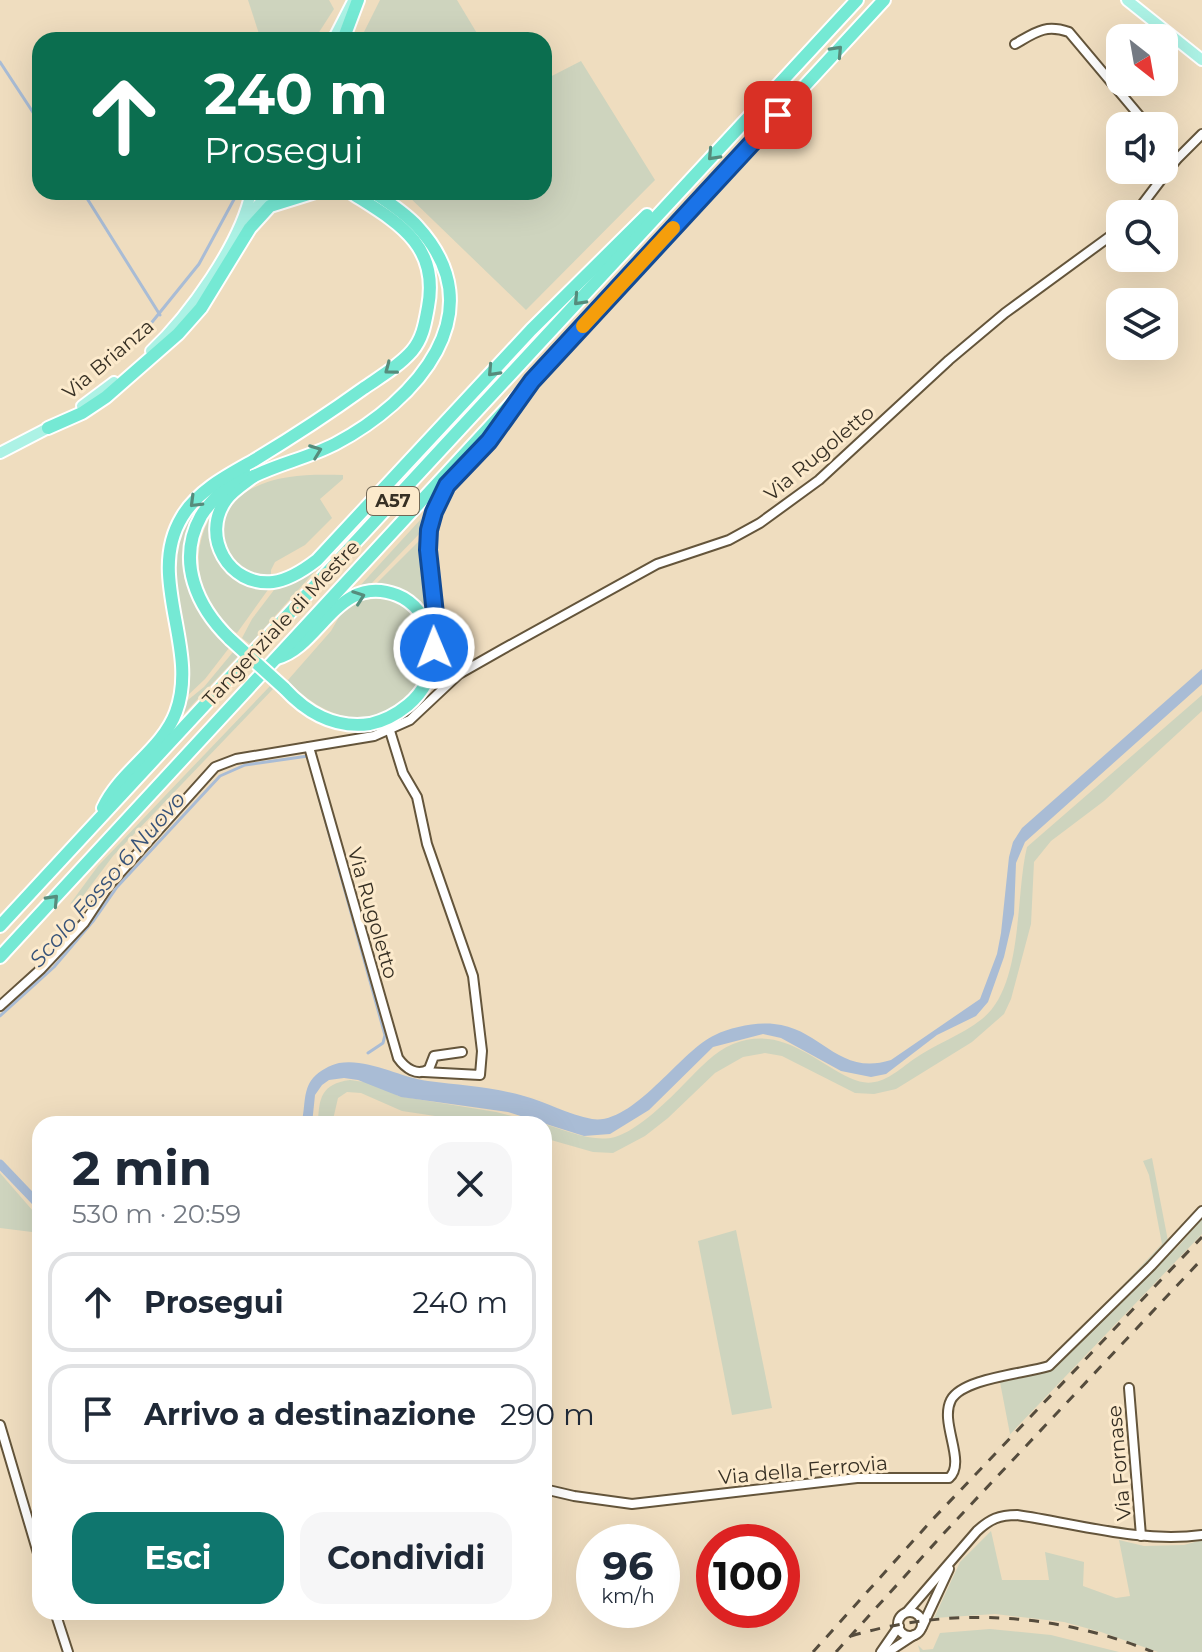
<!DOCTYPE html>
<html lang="it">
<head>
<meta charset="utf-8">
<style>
  body { margin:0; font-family:Montserrat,sans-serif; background:#f6f6f7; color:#1f2937; height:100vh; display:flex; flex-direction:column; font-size:30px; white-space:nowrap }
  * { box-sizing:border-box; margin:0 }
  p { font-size:26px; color:#747a83 }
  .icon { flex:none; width:44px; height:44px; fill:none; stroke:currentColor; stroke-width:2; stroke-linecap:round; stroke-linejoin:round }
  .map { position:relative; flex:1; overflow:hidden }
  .side { position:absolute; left:32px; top:1116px; width:520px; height:504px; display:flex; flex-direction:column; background:#fff; border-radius:24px; box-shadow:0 8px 32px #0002 }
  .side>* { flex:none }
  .banner { position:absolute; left:32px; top:32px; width:520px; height:168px; border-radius:24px; box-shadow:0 8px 32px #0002; background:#0b6e4f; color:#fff; overflow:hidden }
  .needle { width:52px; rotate:149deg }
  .controls { position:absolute; left:1106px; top:24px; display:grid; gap:16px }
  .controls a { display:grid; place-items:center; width:72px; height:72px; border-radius:16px; background:#fff; box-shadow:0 8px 32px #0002; font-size:40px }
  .speed { position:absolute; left:576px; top:1524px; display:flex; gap:16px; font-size:40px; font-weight:700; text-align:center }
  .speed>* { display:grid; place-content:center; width:104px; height:104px; border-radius:50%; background:#fff; box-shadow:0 8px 32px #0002; line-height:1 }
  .speed small { font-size:20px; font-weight:400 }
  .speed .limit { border:12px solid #d22; background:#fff; color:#111 }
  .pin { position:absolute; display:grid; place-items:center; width:68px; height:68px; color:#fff; margin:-34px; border-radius:16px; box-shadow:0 4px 12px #0006 }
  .me { position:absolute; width:88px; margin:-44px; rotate:359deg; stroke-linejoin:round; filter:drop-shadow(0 0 6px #0008) }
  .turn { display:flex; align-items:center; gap:28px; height:168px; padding:0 40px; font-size:36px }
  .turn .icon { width:104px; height:104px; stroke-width:2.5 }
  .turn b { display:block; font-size:56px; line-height:68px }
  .round { display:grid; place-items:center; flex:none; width:84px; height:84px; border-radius:24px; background:#f6f6f7 }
  .summary { display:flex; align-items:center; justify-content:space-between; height:136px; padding:0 40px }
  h1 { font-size:48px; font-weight:700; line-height:60px }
  .primary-button { display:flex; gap:16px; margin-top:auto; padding:16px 40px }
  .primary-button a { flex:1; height:92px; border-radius:24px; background:#0f766e; color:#fff; font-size:32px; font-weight:700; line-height:92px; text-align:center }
  .primary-button a+a { background:#f6f6f7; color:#1f2937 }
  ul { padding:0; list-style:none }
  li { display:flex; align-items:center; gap:24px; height:100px; margin:0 16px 12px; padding:0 24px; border:4px solid #e0e1e3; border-radius:24px }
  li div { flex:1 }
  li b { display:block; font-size:30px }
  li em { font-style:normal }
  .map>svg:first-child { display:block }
  .green { fill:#ced4be }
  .water { fill:#a9bcd5 }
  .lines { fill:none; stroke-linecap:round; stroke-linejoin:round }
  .stream { stroke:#a9bcd5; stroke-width:3 }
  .canal { stroke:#a9bcd5; stroke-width:9 }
  .minor-casing { stroke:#64553b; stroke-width:12 }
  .major-casing { stroke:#fff; stroke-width:14 }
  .highway-casing { stroke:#fff; stroke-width:16 }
  .minor { stroke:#fff; stroke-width:8 }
  .major { stroke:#acf2e5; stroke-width:10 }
  .highway { stroke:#75e9d4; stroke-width:12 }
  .rail { stroke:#554c3d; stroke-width:3; stroke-dasharray:10 10; stroke-linecap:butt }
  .highway-bridge-casing { stroke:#fff; stroke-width:16; stroke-linecap:butt }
  .highway-bridge { stroke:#75e9d4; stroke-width:12 }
  .oneway { stroke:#568c7c }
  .route-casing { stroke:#114b97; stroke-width:20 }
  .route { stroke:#1a73e8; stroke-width:14 }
  .slow { stroke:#f59e0b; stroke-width:14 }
  .labels { text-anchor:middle; stroke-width:6; stroke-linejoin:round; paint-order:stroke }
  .shield { fill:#fceacc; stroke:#726856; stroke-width:2 }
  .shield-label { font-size:18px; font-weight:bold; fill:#373024 }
  .street-label { font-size:20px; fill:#373024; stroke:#fceacc }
  .water-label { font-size:22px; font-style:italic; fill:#375379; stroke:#fceacc }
</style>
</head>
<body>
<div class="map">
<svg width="1202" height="1652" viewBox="0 0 1202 1652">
  <rect width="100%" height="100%" fill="#efddbf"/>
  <g class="green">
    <path d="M248,0h81l5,9 -20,31h-53z"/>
    <path d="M380,0h77l24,40h-121z"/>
    <path d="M581,61l74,119 -129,130 -122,-118h140v-112z"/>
    <path d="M343,475v4l-23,20 12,19 -27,27 -30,17 -4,8v10c-7,-2 -17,-2 -23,-7 -31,-20 -35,-60 -2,-81 28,-18 64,-18 97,-17z"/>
    <path d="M196,509l-12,38v31l15,34 30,36 -24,31 -20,19c-4,-44 -15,-102 -10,-145 2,-16 10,-32 21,-44z"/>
    <path d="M216,509l2,45 52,33 -33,46c-41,-27 -51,-85 -21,-124z"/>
    <path d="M421,519l1,12 -54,56 4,1 49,-49 2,34 6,45 -12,-15 -59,-15z"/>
    <path d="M323,562l-73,82 -8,-6 10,-19 25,-33z"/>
    <path d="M384,598c96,15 19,194 -95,85l-1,-3 43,-49 12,-21 20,-10z"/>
    <path d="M233,652l5,4 -60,64 5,-16 21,-17z"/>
    <path d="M270,686l3,3 -160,167 -33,44 -10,4 28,-38z"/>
    <path d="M1202,695v16l-98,90 -53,40 -17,21 -3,62 -20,75 -7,15 -32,28 -76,47 -22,5 -19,-1 -73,-37 -17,-3 -22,4 -28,16 -47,45 -23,18 -32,17 -20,-1 -49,-14v-14c21,6 49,19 71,13 22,-6 55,-38 71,-55 14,-14 28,-30 47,-38 47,-19 78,15 117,34 27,13 43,-4 64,-19 21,-15 48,-24 68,-40 42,-33 33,-124 45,-172z"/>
    <path d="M350,1080l28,4 20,12 98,16 48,12h-56l-86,-13 -41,-18 -14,-1 -9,6 -6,26h-14c1,-26 3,-40 32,-44z"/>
    <path d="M1152,1158l17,88 6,4 27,-31v15l-207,216 15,-16 -11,-57 36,-8 26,-18 101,-107 -13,-69 -6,-14z"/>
    <path d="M0,1173l40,46v14l-40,-5z"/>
    <path d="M736,1230l36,178 -40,7 -34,-174z"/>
    <path d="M991,1531l11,49h47l-4,-28 39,10 -1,24 33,12 14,-2 -11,-56 25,6 40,-1 18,-5v112h-44l-57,-20 -37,-10 -34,-4 -35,-4 -61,4 26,-56z"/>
    <path d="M990,1629l61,6 68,17h-199l-2,-7 5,5 10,-1 7,-16z"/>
  </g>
  <path class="water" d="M1202,669v15l-177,158 -9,21 -2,51 -10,43 -16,45 -12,14 -39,19 -51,39 -15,3 -30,-6 -60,-33 -18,-4 -50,13 -64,63 -39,24 -26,2 -76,-24 -107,-15 -43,-17 -14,-2 -15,2 -7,5 -7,10 -3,29h-11c5,-15 1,-33 12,-46 6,-7 17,-13 26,-15 29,-5 60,14 89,18 32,4 64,6 96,15 22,6 45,19 68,23 41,7 90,-70 123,-84 16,-8 42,-13 59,-11 47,4 64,53 117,36l89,-61 17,-45 4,-21 8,-76 4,-15 9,-14z"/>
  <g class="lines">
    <g class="stream">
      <path d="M0,62l40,61"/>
      <path d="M83,192l77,123"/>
      <path d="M140,337l59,-73 39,-72"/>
      <path d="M317,790l68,245 -2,8 -15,10"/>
      <path d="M0,1016l54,-49 40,-47 23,-33 103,-111 25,-11 63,-9"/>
    </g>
    <path class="canal" d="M0,1164l40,42"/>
    <g class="minor-casing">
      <g id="minor">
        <path d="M1015,44c21,-12 30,-20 54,-12l79,94"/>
        <path d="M1164,145l12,15"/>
        <path d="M1135,214l41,-54 26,-26"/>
        <path d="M390,731l13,42 14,24 10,47 46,132 9,75 -2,24 -56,-3"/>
        <path d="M309,747l89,311c7,10 19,19 31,11l5,-13 28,-4"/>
        <path d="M0,1006l41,-37 43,-46 25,-38 106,-118 21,-8 138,-23 36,-16 49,-46 44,-25 154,-85 72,-24 31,-17 59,-43 130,-120 56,-47 115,-84"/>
        <path d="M1129,1388l12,148"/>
        <path d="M0,1425l40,135"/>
        <path d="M544,1489l30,7 58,8 225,-26h92c18,-16 -10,-55 2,-78 12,-22 73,-26 98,-34l102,-100 51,-55"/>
        <path d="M55,1612l13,40"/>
        <path d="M907,1612l70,-81c13,-12 22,-16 40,-16 61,9 123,28 185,20"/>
        <circle cx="910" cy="1624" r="12"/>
        <path d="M922,1627l27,-58"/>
        <path d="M881,1652l18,-26"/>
        <path d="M888,1652l26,-17"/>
      </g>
    </g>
    <g class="major-casing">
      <g id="major">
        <path d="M1127,0l75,60"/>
        <path d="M333,40l19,-37"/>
        <path d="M246,218l24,-26"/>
        <path d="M151,351c38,-36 89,-107 100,-159"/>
        <path d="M82,406l32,-24"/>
        <path d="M0,453l52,-27"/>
      </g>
    </g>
    <g class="highway-casing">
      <g id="highway">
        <path d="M343,40l15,-40"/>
        <path d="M48,428l34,-15 24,-16 72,-63 23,-26 49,-80 20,-22 45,-14"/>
        <path d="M254,476c-9,7 -22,15 -28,24 -26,36 3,87 47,82 16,-2 31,-12 44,-22l214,-230 116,-115"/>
        <path d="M250,478c27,-14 58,-20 85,-34 81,-43 162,-132 82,-218 -13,-14 -29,-24 -44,-34"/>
        <path d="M230,639c-33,-32 -54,-78 -29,-123 10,-17 29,-31 43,-45"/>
        <path d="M277,658c43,-11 61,-86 120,-63 18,7 30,24 34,42"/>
        <path d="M284,688c23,25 50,41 86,36 14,-3 27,-10 38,-19 58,-49 4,-132 26,-193 12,-35 45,-57 66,-87"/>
        <path d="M103,808c17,-37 59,-58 73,-96 24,-64 -31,-134 6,-195 15,-26 46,-42 71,-56 38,-23 75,-47 111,-73 16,-11 35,-22 48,-37 11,-13 13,-28 16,-44 12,-64 -33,-86 -78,-115"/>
        <path d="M0,926l857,-926"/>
        <path d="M0,957l884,-957"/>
      </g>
    </g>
    <use href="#minor" class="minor"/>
    <use href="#major" class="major"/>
    <use href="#highway" class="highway"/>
    <g class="rail">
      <path d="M851,1636c101,-30 205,-23 302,16"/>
      <path d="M813,1652l119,-132 270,-283"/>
      <path d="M836,1652l109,-120 257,-273"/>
    </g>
    <g class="highway-bridge-casing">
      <path id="highway-bridge" d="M230,639l54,49"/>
    </g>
    <use href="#highway-bridge" class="highway-bridge"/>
  </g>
  <defs><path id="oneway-chevron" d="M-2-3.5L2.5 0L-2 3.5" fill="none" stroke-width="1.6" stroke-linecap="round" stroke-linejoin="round" transform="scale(2)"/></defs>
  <g class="oneway">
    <use href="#oneway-chevron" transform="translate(837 51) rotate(-47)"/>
    <use href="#oneway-chevron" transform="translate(713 155) rotate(133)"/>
    <use href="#oneway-chevron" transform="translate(579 300) rotate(133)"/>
    <use href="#oneway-chevron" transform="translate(390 369) rotate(143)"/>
    <use href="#oneway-chevron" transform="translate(493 371) rotate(133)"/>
    <use href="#oneway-chevron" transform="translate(316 451) rotate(-21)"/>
    <use href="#oneway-chevron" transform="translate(195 502) rotate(135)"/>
    <use href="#oneway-chevron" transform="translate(359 597) rotate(-20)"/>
    <use href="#oneway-chevron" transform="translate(53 900) rotate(-47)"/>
  </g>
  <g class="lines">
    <g class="route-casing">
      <path id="route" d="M434,648l2,-25 -8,-73 1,-20 5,-18 13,-27 42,-44 43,-60 246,-266"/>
    </g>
    <use href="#route" class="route"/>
    <path class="slow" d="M583,326l90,-98"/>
  </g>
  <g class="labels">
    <rect class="shield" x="367" y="487" width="52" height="28" rx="6"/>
    <g class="shield-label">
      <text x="393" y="507">A57</text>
    </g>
    <g class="street-label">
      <text transform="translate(108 359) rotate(-40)" y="7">Via Brianza</text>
      <text transform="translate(819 453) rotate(-40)" y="7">Via Rugoletto</text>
      <text transform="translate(281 623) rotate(-47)" y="7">Tangenziale di Mestre</text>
      <text transform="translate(373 913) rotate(74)" y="7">Via Rugoletto</text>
      <text transform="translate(1119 1463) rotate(-95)" y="7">Via Fornase</text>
      <text transform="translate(803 1470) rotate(-5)" y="7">Via della Ferrovia</text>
    </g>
    <g class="water-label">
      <text transform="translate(107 879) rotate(-49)" y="8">Scolo Fosso 6 Nuovo</text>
    </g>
  </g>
</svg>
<div class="controls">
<a><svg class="needle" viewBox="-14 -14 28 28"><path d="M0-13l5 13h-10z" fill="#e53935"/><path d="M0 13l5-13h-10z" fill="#747a83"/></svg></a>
<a><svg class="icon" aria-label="sound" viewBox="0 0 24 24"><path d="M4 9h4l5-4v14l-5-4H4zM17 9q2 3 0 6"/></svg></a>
<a><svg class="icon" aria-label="search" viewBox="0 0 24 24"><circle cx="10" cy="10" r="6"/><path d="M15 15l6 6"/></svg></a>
<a><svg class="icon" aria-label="layers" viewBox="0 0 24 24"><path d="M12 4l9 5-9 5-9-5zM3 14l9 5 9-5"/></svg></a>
</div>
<div class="speed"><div>96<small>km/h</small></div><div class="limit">100</div></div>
<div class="pin" style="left:778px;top:115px;background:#d93025"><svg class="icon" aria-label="arrive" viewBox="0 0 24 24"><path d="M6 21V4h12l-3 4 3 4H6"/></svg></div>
<svg class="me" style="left:434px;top:648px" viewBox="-20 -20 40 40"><circle r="17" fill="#1a73e8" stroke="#fff" stroke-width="3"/><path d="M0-11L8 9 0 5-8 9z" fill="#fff"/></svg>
<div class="banner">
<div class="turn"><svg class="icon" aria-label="ahead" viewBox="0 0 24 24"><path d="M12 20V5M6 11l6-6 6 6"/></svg><div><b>240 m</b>Prosegui</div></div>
</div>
<section class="side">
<div class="summary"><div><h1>2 min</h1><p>530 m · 20:59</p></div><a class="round"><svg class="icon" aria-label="close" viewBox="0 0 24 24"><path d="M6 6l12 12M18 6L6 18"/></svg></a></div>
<ul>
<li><svg class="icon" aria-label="ahead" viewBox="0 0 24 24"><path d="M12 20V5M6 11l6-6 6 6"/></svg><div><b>Prosegui</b></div><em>240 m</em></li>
<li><svg class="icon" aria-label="arrive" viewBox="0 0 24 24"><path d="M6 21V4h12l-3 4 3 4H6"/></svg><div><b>Arrivo a destinazione</b></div><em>290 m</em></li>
</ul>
<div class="primary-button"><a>Esci</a><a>Condividi</a></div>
</section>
</div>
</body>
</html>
